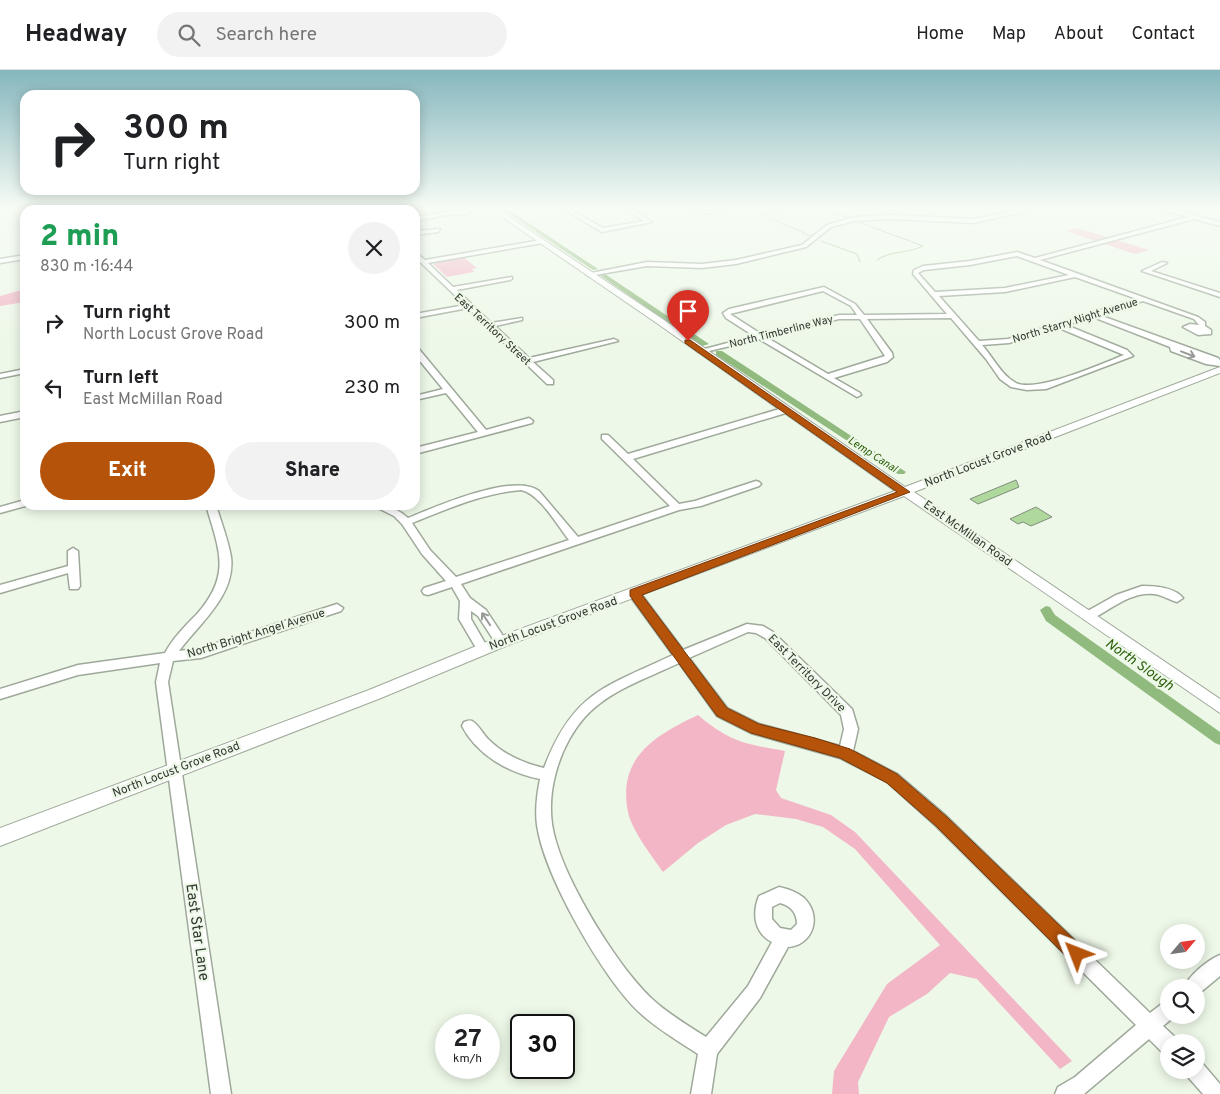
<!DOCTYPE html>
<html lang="en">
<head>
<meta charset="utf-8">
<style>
  body { margin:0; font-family:Overpass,sans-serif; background:#f2f2f2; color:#202124; height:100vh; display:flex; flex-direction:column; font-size:19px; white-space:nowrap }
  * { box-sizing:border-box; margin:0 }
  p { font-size:16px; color:#757577 }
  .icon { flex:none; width:28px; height:28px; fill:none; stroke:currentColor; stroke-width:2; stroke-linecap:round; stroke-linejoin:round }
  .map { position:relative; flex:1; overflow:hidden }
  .side { position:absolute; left:20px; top:135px; width:400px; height:305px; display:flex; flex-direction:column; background:#fff; border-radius:15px; box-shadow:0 2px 12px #0003 }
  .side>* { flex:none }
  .hud { position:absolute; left:20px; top:20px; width:400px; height:105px; border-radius:15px; box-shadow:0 2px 12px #0003; background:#fff; color:#202124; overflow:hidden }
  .needle { width:32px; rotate:61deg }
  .controls { position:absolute; left:1160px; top:854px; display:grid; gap:10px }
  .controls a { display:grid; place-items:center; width:45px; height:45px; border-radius:50%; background:#fff; box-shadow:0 2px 12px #0003; font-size:25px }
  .speed { position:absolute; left:435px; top:944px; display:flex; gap:10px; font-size:25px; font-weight:700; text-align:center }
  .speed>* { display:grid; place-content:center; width:65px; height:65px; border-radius:50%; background:#fff; box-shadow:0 2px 12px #0003; line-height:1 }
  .speed small { font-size:12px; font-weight:400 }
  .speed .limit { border:2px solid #111; border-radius:8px; background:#fff; color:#111 }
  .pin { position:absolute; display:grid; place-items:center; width:42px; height:42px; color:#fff; margin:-51px -21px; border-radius:50% 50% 50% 0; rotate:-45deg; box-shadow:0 0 5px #0007 }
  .pin .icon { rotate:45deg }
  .me { position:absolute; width:55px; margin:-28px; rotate:315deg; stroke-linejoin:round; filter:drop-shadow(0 0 4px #0008) }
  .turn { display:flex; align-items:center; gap:18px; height:105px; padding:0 20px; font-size:22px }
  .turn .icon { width:65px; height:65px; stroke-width:2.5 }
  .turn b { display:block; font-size:35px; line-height:42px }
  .round { display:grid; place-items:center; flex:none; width:52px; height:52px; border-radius:26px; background:#f2f2f2 }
  .headline { display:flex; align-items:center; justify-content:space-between; height:85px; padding:0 20px }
  h1 { font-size:30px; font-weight:800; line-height:38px; color:#1e9e55 }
  .primary-button { display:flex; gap:10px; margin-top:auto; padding:10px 20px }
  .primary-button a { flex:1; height:58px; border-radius:30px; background:#b45309; color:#fff; font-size:20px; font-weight:800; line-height:58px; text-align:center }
  .primary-button a+a { background:#f2f2f2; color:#202124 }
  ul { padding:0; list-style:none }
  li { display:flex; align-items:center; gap:15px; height:65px; padding:0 20px }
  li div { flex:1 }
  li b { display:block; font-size:19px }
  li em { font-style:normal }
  header { display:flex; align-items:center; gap:30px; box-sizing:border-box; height:70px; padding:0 25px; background:#fff; border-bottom:1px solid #e0e0e0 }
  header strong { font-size:24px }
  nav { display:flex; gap:28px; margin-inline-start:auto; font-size:18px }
  .search { width:350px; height:45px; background:#f2f2f2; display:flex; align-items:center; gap:12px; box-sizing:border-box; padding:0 18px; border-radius:28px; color:#757577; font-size:19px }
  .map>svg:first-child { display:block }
  .green { fill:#f3b6c6 }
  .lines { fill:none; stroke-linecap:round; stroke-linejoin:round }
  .stream { stroke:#91ba7f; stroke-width:1 }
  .canal { fill:#91ba7f; fill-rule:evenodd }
  .building { fill:#afd99c; stroke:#828c7e }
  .minor-casing { stroke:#9fa99b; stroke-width:3 }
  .major-casing { stroke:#9fa99b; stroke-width:2 }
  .minor { fill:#fff; fill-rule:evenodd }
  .major { fill:#fff; fill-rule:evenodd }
  .oneway { stroke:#999b98 }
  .route { fill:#b45309; stroke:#753606 }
  .labels { text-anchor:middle; stroke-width:4.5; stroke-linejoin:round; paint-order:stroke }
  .far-street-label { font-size:11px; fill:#333731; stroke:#edf8e8 }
  .far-water-label { font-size:11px; font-style:italic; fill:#2b5e09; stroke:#edf8e8 }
  .street-label { font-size:12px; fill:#333731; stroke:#edf8e8 }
  .water-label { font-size:14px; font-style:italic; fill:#2b5e09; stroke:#edf8e8 }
  .near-street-label { font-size:15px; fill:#333731; stroke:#edf8e8 }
</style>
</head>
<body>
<header>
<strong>Headway</strong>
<div class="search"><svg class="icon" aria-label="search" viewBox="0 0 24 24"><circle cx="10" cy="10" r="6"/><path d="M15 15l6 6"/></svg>Search here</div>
<nav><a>Home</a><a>Map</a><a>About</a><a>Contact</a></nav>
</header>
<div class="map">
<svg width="1220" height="1024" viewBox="0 0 1220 1024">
  <rect width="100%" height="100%" fill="#edf8e8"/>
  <g class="green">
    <path d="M1078,158l71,22 -14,4 -70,-23z"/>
    <path d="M463,187l14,11 -5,1 2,3 -27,5 -14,-13z"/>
    <path d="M25,219v13l-25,4v-10z"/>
    <path d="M698,645c32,27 47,29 87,36l-9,39 5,8 50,17 24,17 217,229 -12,8 -83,-90 -27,-6 -23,21 -38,23 -31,65 1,12h-27l2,-23 53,-87 53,-39 -85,-96 -32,-22 -27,-8 -41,-5 -29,11 -28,18 -35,29c-11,-16 -31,-41 -35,-60 -11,-55 28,-77 70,-97z"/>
  </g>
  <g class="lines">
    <g class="stream">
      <path d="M823,138l25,10"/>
      <path d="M787,140l-25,5 49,21"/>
      <path d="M856,151l67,25c-15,8 -32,4 -46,14"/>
      <path d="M821,171l36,13 3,8"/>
    </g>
    <g class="canal">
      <path d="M500,138h6l92,61 -5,1z"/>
      <path d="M601,204h4l104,70 -7,2 -101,-70z"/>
      <path d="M716,281h6l184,121 -2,2h-6l-182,-119z"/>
      <path d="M1046,536l4,1 5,8 165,117v13l-5,-2 -169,-122 -6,-11z"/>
    </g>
  </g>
  <g class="building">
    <path d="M1016,410l3,7 -41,17 -8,-5z"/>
    <path d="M1036,437l16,10 -21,9 -8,-4 -5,2 -8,-5z"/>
  </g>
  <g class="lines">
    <g class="minor-casing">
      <g id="minor">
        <path d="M121,138h5l1,2h-6z"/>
        <path d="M191,138h5l1,2h-6z"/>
        <path d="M330,138h5l1,2h-6z"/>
        <path d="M393,138h12l-16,2z"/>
        <path d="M472,138h7l-12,6 -21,1 -31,6v-4z"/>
        <path d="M561,138h6l36,20 41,-7 -20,-13h6l22,14 -50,10z"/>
        <path d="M689,138l17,2 27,-2 -27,6z"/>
        <path d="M1031,138h11l-69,15 -82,-4 -37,2 -23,6 -25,20 -70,17 -34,4 -55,-2 -58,10 -3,-2 61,-12 55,2 34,-4 66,-15 25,-20 27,-8 37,-2 82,4z"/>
        <path d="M1159,138h9l52,14v4l-26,-7 -154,41 158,57 7,5v4l6,4v4l-13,1 -15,-8 7,-3 9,1 -5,-6 -51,-18 -44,14 119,43 2,2v6l-14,-2 -35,-13 -1,-4 -77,-30 -27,8 61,25 6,6 -87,33 -19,1 -16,-3 -11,-8 -14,-20 -35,-41 -84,1 25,34 1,4 -6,5 -53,16 26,15 1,2 -4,2 -98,-58 -58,14 -4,-2 57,-15 -28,-18 -3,-5 6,-4 95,-22 31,17 9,11 83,-1 -34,-40 1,-4 9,-4 47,-5 47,-9 18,6 153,-41zM1017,186l52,19 -64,13 -70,4 -17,-19 6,-3 46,-5zM1075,207l62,22 -129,40 -29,2 -40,-45 66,-4zM823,221l28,15 6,9h-18l-78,19 -31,-20zM839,249h21l25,37 -57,18 -62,-37zM1059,258l65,27c-23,9 -88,38 -108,28 -15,-8 -23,-26 -34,-38l27,-2z"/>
        <path d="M440,159l-2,3 -23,3v-4z"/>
        <path d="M541,170l2,3 -115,20 25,24 59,-10v2l-2,1 -53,10 34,33 31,-5v2l-27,6 34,32 85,-19 4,2 -85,21 20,18v4h-6l-79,-76 -53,10v-4l50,-9 -50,-48v-5l10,8z"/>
        <path d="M25,185v4l-25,4v-4z"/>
        <path d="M1162,192l5,1 -16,8 69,22v4l-78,-26z"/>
        <path d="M415,278h3l68,82 43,-12 4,3 -1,2 -117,31v-6l63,-16 -32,-39 -31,7v-4l28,-7 -28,-34z"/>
        <path d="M25,299v4l-25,5v-4z"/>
        <path d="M786,337l3,1v4l-156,47 46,45 16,-3 61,-20 3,1 2,2 -2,2 -58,20 -22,4 -218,74 9,14 16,12 21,32 -2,3h-8l-19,-29 -7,-5v8l18,31 -2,3h-8l-20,-34 1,-18 -8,-14 -24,8 -4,-1 -2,-3 2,-3 22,-7 -24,-27 -20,-30 -8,-8 -22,-11c14,0 25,3 36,13 27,-11 106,-46 131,-27l39,46 92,-31 -68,-67v-4h6l20,19zM521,420c19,4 36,35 48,50l-113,37 -26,-27 -18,-27c35,-14 71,-30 109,-33z"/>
        <path d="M25,341v6l-25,5v-6z"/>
        <path d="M25,430v5h4l-29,8v-6z"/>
        <path d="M206,435h10c5,17 12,34 15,52 5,38 -32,67 -52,94l22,-3 136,-44 6,4 -2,3 -140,47 -28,3 -5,21 63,412h-20l-55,-412 4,-19 -82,12 -78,24v-10l78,-24 87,-12c8,-15 20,-27 32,-39 35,-40 22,-64 9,-109z"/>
        <path d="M73,478l5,3 2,35 -2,3h-8l-2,-16 -68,20v-8l68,-19v-15z"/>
        <path d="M1142,516c13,0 32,1 41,12l-6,4c-8,-2 -14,-7 -23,-8 -22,-3 -43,15 -62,25h-8l-2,-3 2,-3 32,-18z"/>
        <path d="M634,519l4,1 45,60 64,-26 16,2 10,6 79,77 6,20 -5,22 44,23 49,42 204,197 13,-10 6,-3v15h7l-13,11 13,12 1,4h-8v12l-7,-2 -13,-13 -65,55h-29l3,-7 17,-10 61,-52 -200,-199 -49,-44 -47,-24 -89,-25 -34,-17 -38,-53c-33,16 -70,27 -95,55 -24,28 -37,70 -32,106 7,49 63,139 99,174 16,15 36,27 55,39l42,-51 24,-44c-18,-9 -20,-29 -13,-46l20,-9c9,2 18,5 25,11 18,17 10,47 -16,49l-28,51 -43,56 -6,40h-20l7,-40c-20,-13 -42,-26 -59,-42 -37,-35 -95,-137 -102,-187 -2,-15 0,-31 3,-46 -31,-6 -63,-24 -78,-53l2,-4c4,-1 4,-2 8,-1 6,3 11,13 16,18 15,15 34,24 56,29 29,-76 61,-81 129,-113l-45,-62zM748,562l8,1 9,5 76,77 3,14 -4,17 -81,-22 -32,-16 -38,-50zM780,833c11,3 17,10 17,21l-6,6 -11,-2 -8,-9v-12z"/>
        <path d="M1220,885v21l-24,20v-8h-12c5,-13 24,-28 36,-33z"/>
        <path d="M1196,991l6,2 18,21v10h-17l-15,-17 -3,-7h11z"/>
      </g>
    </g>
    <g class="major-casing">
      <path id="major" d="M489,138h7l168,112 241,167 315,-120v6l-306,119 306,207v14l-316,-217 -398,150 -125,52 -381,148v-18l369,-138 127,-52 399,-147 -237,-167z"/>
    </g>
    <use href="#minor" class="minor"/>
    <use href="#major" class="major"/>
  </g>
  <defs><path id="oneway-shaft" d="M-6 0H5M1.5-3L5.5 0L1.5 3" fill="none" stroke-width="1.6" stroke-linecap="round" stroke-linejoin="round" transform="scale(1.25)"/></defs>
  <g class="oneway">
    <use href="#oneway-shaft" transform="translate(1188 284) rotate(21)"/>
    <use href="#oneway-shaft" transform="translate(486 549) rotate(-124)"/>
  </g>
  <linearGradient id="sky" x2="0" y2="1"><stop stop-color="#85b6be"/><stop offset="0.49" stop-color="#f7fcf5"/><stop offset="1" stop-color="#f7fcf5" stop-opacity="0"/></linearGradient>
  <rect width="1220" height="282" fill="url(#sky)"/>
  <path class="route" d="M685,270h5l220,152 -268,103 85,113 32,16 56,14 35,11 47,25 50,43 136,131 3,6 -3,7 -6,2 -6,-2 -135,-135 -49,-43 -47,-25 -89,-25 -34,-17 -87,-120v-6l267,-98 -212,-149z"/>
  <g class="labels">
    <g class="far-street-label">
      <text transform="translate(1075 250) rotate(-17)" y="4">North Starry Night Avenue</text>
      <text transform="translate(493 259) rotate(43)" y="4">East Territory Street</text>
      <text transform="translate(781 261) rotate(-14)" y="4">North Timberline Way</text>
    </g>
    <g class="far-water-label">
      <text transform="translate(873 384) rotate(33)" y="4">Lemp Canal</text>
    </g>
    <g class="street-label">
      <text transform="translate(988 389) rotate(-21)" y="4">North Locust Grove Road</text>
      <text transform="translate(968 463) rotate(35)" y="4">East McMillan Road</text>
      <text transform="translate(553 553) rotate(-20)" y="4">North Locust Grove Road</text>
      <text transform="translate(256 563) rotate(-17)" y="4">North Bright Angel Avenue</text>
      <text transform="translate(807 603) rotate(45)" y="4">East Territory Drive</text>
      <text transform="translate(176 699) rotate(-21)" y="4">North Locust Grove Road</text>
    </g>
    <g class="water-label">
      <text transform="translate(1140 594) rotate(35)" y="5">North Slough</text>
    </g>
    <g class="near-street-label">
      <text transform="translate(198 862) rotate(82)" y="5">East Star Lane</text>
    </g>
  </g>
</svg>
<div class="controls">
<a><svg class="needle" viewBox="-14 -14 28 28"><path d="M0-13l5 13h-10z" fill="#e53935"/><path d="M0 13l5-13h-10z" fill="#757577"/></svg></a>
<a><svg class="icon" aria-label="search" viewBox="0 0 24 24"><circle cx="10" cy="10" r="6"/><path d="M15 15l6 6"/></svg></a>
<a><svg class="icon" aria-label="layers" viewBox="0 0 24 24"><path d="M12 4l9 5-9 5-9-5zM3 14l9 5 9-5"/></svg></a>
</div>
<div class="speed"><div>27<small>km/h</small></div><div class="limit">30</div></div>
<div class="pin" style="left:688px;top:271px;background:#d93025"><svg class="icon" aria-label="arrive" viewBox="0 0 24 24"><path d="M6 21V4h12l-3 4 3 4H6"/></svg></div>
<svg class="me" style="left:1077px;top:884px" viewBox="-20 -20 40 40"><path d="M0-17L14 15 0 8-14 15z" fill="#b45309" stroke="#fff" stroke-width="4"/></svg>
<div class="hud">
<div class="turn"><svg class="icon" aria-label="right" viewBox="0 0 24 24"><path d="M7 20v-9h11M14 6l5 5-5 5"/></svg><div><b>300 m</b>Turn right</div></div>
</div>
<section class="side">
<div class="headline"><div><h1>2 min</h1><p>830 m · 16:44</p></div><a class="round"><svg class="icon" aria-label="close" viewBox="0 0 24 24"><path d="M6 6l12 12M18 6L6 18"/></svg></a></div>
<ul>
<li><svg class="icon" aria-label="right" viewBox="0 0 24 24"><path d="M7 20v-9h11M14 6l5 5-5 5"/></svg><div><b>Turn right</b><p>North Locust Grove Road</p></div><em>300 m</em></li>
<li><svg class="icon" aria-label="left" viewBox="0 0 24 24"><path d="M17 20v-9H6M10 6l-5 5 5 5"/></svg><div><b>Turn left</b><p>East McMillan Road</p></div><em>230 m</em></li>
</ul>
<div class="primary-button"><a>Exit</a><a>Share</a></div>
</section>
</div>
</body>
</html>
